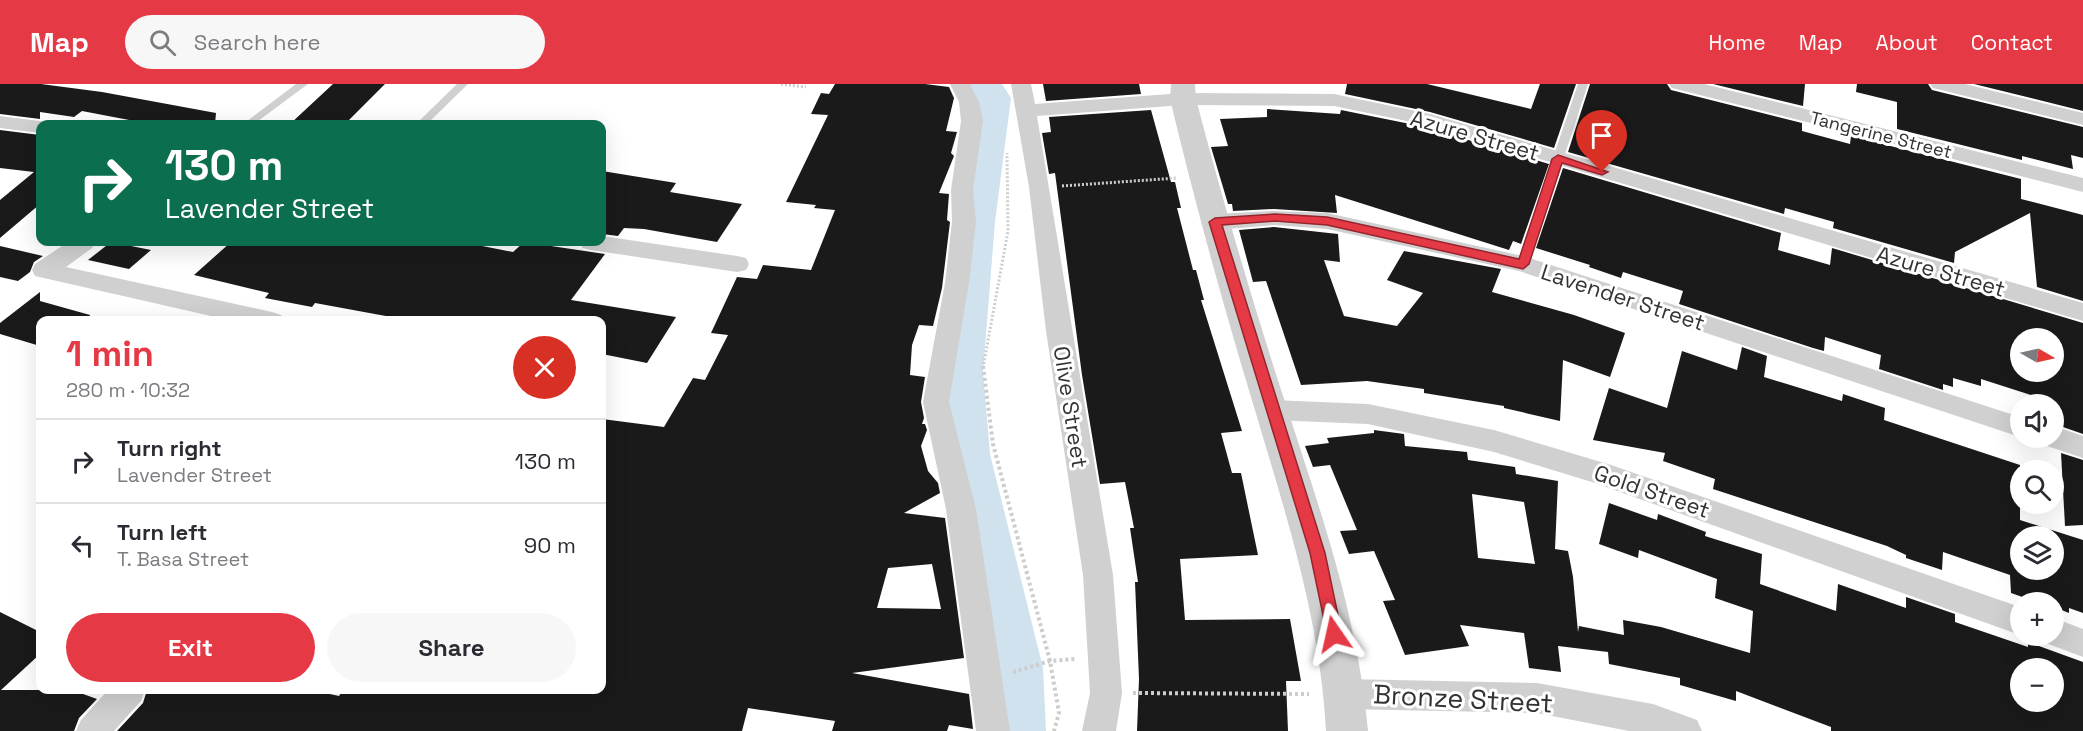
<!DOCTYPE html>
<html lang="en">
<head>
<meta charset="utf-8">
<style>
  body { margin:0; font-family:"Space Grotesk",sans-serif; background:#f7f7f7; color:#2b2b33; height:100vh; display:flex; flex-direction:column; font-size:22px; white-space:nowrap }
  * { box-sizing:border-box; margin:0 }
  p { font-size:20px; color:#7c7c81 }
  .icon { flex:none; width:33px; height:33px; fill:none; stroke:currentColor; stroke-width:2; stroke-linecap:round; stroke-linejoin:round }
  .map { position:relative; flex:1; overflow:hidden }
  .side { position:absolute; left:36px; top:232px; width:570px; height:378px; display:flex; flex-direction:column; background:#fff; border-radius:12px; box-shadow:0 6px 24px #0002 }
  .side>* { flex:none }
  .top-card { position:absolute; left:36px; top:36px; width:570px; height:126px; border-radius:12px; box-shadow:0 6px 24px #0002; background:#0b6e4f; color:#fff; overflow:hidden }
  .needle { width:39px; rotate:99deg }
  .buttons { position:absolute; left:2010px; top:244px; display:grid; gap:12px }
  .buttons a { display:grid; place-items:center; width:54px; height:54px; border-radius:50%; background:#fff; box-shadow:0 6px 24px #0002; font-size:30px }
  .pin { position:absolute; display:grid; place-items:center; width:51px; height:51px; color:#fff; margin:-62px -26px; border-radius:50% 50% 50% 0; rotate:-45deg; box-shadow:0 0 6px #0007 }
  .pin .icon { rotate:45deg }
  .me { position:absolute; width:66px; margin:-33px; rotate:349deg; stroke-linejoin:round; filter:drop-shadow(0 0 4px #0008) }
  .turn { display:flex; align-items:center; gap:21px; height:126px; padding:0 30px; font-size:27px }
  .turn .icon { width:78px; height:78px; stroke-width:2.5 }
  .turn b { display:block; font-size:42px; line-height:51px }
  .round { display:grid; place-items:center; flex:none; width:63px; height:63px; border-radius:32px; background:#f7f7f7 }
  .overview { display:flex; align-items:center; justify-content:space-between; height:102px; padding:0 30px }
  h1 { font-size:36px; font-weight:800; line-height:45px; color:#e63946 }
  .button { display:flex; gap:12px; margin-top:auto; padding:12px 30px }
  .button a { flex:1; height:69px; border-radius:36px; background:#e63946; color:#fff; font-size:24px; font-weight:800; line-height:69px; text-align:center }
  .button a+a { background:#f7f7f7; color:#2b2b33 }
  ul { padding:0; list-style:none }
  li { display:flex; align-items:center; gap:18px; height:84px; padding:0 30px; border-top:2px solid #e1e1e2 }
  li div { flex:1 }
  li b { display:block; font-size:22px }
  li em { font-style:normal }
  header { display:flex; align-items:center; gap:36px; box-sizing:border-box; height:84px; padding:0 30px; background:#e63946; color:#fff }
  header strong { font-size:28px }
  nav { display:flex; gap:33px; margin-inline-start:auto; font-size:21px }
  .search { width:420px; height:54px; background:#f7f7f7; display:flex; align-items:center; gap:15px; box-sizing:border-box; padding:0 21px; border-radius:33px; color:#7c7c81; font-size:22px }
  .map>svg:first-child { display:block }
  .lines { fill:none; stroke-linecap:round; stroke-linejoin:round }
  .river { fill:#cfe2ee; fill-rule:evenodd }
  .building { fill:#1a1a1a; fill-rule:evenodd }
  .path-far1 { stroke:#cdcdcd; stroke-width:3; stroke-dasharray:2 2; stroke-linecap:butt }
  .path { stroke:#cdcdcd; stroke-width:4; stroke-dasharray:3 3; stroke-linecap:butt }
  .service { fill:#d0d0d0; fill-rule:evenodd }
  .minor { fill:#d0d0d0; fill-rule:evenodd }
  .tertiary { fill:#d0d0d0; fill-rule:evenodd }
  .route { fill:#e63946; stroke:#96252e; stroke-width:1.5 }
  .labels { text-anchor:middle; stroke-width:6; stroke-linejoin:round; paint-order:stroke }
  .far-street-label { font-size:18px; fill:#333; stroke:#fff }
  .street-label { font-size:22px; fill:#333; stroke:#fff }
  .near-street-label { font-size:27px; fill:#333; stroke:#fff }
</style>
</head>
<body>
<header>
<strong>Map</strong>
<div class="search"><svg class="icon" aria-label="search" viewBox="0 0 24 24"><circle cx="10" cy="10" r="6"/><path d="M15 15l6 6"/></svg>Search here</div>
<nav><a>Home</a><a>Map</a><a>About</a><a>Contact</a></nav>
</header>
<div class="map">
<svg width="2083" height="647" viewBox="0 0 2083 647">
  <rect width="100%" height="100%" fill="#fff"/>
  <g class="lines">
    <path class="river" d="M964,0h38l9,14 -16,124 -12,150 7,82 53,214 3,63h-62l-1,-63 -45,-214 -3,-82 18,-150 20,-124z"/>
  </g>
  <g class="building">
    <path d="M0,0h41l61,8 114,21 -1,11h-65l-68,-13 -8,6 -34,-5v7l-40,-5z"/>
    <path d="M333,0h52l-38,38 -57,2z"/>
    <path d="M835,0h90l24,3 5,11 -8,33 11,1 -6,21 3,3 -15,37 10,1 -2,26 3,2 -8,66 -9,38 -14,-1 -7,20 -2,30 15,2 -4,25 3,16 -2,6h3l2,6 -6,16 7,25 10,12 2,10 -36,20 41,5 19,140 -112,15 117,21 4,35 -24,-4 -2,6h-115l3,-10 -87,-13 -6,23h-625l26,-28 4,-13h164l28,6 4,-6h259v-271l62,8 29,-49 12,2 23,-45 -17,-2 26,-56 20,2 6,-14 48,5 24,-60 -21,-2 2,-3 -30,-3 42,-87 -17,-1 10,-21 8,1zM932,480l9,45 -64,-1 11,-40z"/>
    <path d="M1043,0h96l2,10 -95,7z"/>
    <path d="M1347,0h80l104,25 9,-25h36l-22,64 -124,-36 -85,-18z"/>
    <path d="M1590,0h77l4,6 131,33v8l48,13 1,-8 170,43v20l62,16v86l-46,-14 -7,-74 -75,39 -1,11 -121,-35 1,-6 -49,-14 -1,6 -216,-62z"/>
    <path d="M1713,0h92l-2,22z"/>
    <path d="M1857,0h71l4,6 151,37v31l-12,-3 2,14 -51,-13v4l-125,-31v-27l-41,-10z"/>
    <path d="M1974,0h109v27z"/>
    <path d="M1267,25l73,5 1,-4 84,17 124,37 -28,80 -8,-3 -4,9 -174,-55 2,18 -63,-4 -41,2 -1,-7h-4l-17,-57 17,-1 -8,-27 47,-2z"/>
    <path d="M1151,26l20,72h4l6,26h-4l16,62h3l8,30h-3l41,131 -21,2 11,40h9l17,82 -78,4 5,61 105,-1 11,62h-15l2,50h-151l2,-52 -4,-97h3l-8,-54h4l-9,-46 -25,2 -18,-109 -27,-202 -6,1 -7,-41 9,-1 -2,-15z"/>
    <path d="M0,46l40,5v69l-40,34v-38l34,-28 -34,-4z"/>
    <path d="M1563,84l218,65 -3,17 52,15 2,-17 251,75v111l-23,-8v-10l-6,-2v-9h-8v-5l-65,-21v7l-28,-8v9l-10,-3v6l-64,-21 2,-14 -56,-18 -1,14 -11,-3 -134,-44 4,-13 -60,-19 -2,6 -32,-11 1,-2 -54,-17zM2020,255h34v33h-34z"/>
    <path d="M602,87l74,12 -6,9 72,12 -25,38 -73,-13 -20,-1 -6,8 -16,-2z"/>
    <path d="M1274,143l64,7 2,28 -16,-2 20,56 53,10 26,-33 -36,-13 17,-29 97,18 -9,23 82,23 51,18 -15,44 -47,-17 -3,61 -56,-13v-2l-80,-13v-4l-57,-8 -66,4 -35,-104 -13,1 -14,-52z"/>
    <path d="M111,158l40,8 -22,19 -41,-9z"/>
    <path d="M231,158h231l51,10 11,-10 81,12 -34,46 105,17 -29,46 -45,-9v-33h-189l-98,-18 -3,4 -47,-9 4,-5 -75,-18z"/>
    <path d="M0,162l43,10 -9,6 -4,10 -12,9 -18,-4z"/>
    <path d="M40,208v9l50,14 -1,6h-49v25l-40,-12v-11z"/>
    <path d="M1742,263l25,9 -3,21 78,24 1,-7 42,14 -1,12 136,45v55l63,20v73l-14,-5v5l-15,-6v-4h-14l-29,-10 -1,-18 -67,-23 -1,18 -36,-12v-3l-19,-9 -174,-57 2,-10 -52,-18 2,-8 -72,-13 16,-52 58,20 15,-57 55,19zM2020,453h34v33h-34z"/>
    <path d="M1374,346l30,4 1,12 62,6 1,8 47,7 1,7 42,7 -3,68 13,2 5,26 5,55 1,-6 45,9 -1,-15 38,7 89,26 3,-42 -38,-13 2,-19 -78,-29 -1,8 -39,-14 10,-41 48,17 1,-6 48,18 -1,4 57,18 -2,30 76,27 2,-27 68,24v-11l49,17v8l73,25v-5l55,20v69h-252v-4l-95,-36v10l-56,-16v-7l-71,-14 -1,-12 -50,-6 3,26 -32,-4 -5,-35 -64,-8 9,21 -64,9 -22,-54 12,-1 -21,-49 -25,3 -9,-23 17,-1 -27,-65 -17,2 -8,-21 24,-3 -2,-5 47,-5zM1472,410l52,8 11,62 -57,-6zM2020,585h34v33h-34z"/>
    <path d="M2061,369l22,7v65l-18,1z"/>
    <path d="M0,528l40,20v22l-39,36h71l25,9 -18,19 -5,13h-74z"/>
  </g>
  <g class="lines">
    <g class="path-far1">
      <path d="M781,0l25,3"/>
      <path d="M1062,102l115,-8"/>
      <path d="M983,284l25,-137 -1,-78"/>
    </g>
    <g class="path">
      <path d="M983,282l10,78 57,217 9,52 -5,18"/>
      <path d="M1013,588l37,-11 25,-2"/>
      <path d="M1133,609l176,1"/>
    </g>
    <g class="service">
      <path d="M296,0h12l-54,40h-11z"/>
      <path d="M457,0h11l-41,40h-11z"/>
      <path d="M1578,0h10l-59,180 -2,3h-8l-2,-3z"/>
    </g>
    <g class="minor">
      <path d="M950,0h20l9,18 4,19 -10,69 3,32 -7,61 -20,119 27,107 34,222h-34l-30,-222 -23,-107 22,-119 7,-61 -1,-32 10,-69 -2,-19z"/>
      <path d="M1011,0h20l4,20 148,-11 151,1 96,20 653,189v18l-657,-196 -92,-19 -151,-1 -146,11 76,459 9,118 -6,38h-34l8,-38 -7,-118 -37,-244 -17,-144z"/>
      <path d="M1669,0h35l379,94v14l-411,-104z"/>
      <path d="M1930,0h35l118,29v12l-150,-37z"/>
      <path d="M0,32l40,5 9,3h-9v9l-40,-5z"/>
      <path d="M1274,127l53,2 196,43 497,161v20l-501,-166 -192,-42 -53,-4 -59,5 -8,-3 -4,-5 4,-5 8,-3z"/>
      <path d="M602,152l135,20 9,2 3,6 -3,6 -9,2 -146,-22 -8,-2 -4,-6h23z"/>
      <path d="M68,158h28l-4,6 -26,19 206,45 9,3 4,6h-52l-198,-45 -3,-6 3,-6z"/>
      <path d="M1272,316l96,4 126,26 117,35 409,142v28l-425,-152 -101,-31 -126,-28 -96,-4 -10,-3 -4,-7 4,-7z"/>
      <path d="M2054,342l29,10v22l-39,-13 -3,-7h13z"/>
      <path d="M2054,534l29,11v28l-40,-15 -3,-6h14z"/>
      <path d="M1346,595l191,4 116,21 44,16 5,11h-73l-92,-18 -191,-4 -12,-4 -4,-11 4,-11z"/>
      <path d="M108,606h37l-4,11 -27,30h-38l5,-11z"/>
    </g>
    <path class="tertiary" d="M1171,0h24l1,15c27,103 57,205 90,306 35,108 72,212 82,326h-42c-6,-113 -40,-216 -72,-324 -31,-102 -59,-204 -84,-308z"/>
  </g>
  <path class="route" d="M1558,71l50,17 -6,3 -40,-12 -33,101 -6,5 -196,-44 -52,-4 -53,4 103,328 17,81 -3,5 -5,2 -6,-2 -18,-86 -101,-331 6,-4 60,-4 52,3 192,42 33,-100z"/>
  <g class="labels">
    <g class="far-street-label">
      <text transform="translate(1881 51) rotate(14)" y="6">Tangerine Street</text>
    </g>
    <g class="street-label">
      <text transform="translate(1475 51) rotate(16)" y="8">Azure Street</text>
      <text transform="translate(1941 187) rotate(16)" y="8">Azure Street</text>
      <text transform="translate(1623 213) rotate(18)" y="8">Lavender Street</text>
      <text transform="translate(1071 323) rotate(81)" y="8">Olive Street</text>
      <text transform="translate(1652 407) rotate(19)" y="8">Gold Street</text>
    </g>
    <g class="near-street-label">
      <text transform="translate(1463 615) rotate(3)" y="9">Bronze Street</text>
    </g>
  </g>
</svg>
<div class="buttons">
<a><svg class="needle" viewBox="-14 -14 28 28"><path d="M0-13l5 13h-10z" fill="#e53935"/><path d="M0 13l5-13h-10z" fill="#7c7c81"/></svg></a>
<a><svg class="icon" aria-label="sound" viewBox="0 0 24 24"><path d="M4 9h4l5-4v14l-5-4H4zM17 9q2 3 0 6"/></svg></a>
<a><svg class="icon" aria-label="search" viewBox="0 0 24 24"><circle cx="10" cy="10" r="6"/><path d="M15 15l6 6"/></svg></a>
<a><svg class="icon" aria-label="layers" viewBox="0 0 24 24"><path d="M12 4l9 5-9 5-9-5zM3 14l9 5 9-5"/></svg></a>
<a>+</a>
<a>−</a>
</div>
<div class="pin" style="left:1602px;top:88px;background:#d93025"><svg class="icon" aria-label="arrive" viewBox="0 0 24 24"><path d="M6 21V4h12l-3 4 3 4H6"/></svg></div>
<svg class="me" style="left:1334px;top:550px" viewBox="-20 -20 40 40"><path d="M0-17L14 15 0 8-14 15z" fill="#e63946" stroke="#fff" stroke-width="4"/></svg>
<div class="top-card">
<div class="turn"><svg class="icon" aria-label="right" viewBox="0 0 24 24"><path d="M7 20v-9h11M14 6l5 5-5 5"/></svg><div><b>130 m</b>Lavender Street</div></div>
</div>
<section class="side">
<div class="overview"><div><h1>1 min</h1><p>280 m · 10:32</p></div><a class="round" style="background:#d93025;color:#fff"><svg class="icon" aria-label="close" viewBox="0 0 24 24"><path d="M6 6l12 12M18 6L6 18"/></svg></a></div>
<ul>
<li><svg class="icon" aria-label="right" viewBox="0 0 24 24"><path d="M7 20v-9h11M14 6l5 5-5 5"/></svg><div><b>Turn right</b><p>Lavender Street</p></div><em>130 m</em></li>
<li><svg class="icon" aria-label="left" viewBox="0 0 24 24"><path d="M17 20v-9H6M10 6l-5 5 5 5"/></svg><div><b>Turn left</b><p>T. Basa Street</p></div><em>90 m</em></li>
</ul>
<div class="button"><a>Exit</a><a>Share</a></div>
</section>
</div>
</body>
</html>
